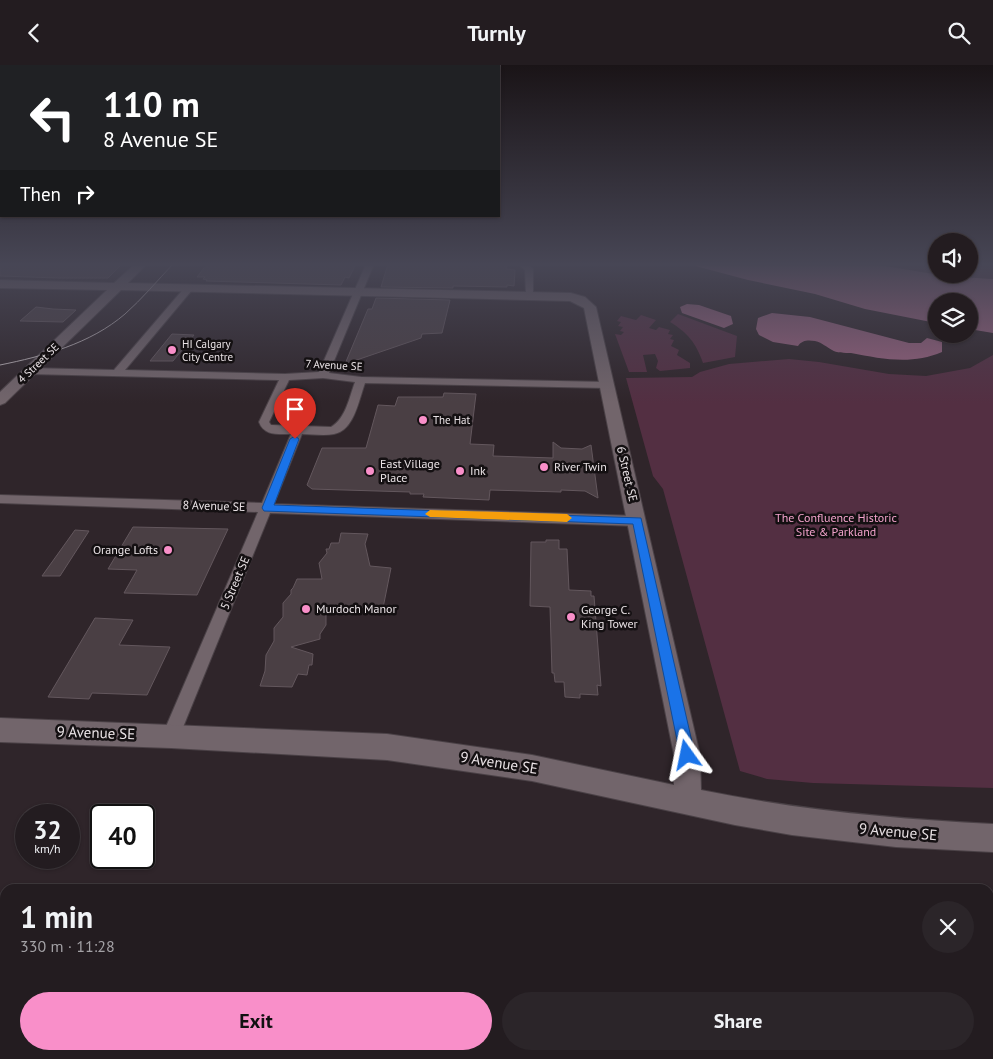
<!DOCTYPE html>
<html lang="en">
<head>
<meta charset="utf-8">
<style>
  body { margin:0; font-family:"PT Sans",sans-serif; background:#2b2529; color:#f1f3f6; height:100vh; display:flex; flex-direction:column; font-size:19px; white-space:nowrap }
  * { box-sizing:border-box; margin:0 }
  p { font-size:16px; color:#a3a1a5 }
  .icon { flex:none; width:28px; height:28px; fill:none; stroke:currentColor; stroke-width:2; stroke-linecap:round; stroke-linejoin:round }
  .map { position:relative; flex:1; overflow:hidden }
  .side { position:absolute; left:0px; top:819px; width:994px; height:176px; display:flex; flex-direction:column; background:#231c20; border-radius:15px 15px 0 0; box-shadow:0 1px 4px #0004,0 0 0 1px #403a3e }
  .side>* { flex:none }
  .banner { position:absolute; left:0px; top:0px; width:500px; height:152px; box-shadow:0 1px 4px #0004,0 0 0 1px #403a3e; background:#202124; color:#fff; overflow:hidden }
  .fabs { position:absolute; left:928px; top:168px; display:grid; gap:10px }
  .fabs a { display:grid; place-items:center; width:50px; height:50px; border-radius:50%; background:#231c20; box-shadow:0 1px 4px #0004,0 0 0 1px #403a3e; font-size:25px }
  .speed { position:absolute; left:15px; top:739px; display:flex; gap:10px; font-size:25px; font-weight:700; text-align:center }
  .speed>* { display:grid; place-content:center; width:65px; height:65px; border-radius:50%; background:#231c20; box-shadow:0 1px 4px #0004,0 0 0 1px #403a3e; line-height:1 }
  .speed small { font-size:12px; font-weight:400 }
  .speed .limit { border:2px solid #111; border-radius:8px; background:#fff; color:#111 }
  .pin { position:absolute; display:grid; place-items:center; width:42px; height:42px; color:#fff; margin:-51px -21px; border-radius:50% 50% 50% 0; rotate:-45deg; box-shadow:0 0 5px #0007 }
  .pin .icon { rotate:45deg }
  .me { position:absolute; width:55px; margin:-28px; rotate:348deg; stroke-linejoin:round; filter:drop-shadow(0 0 4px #0008) }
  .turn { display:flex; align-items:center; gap:18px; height:105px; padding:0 20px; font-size:22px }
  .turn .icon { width:65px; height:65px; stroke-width:2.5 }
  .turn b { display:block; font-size:35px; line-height:42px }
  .then { display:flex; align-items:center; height:48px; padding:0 20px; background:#0003; gap:10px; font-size:19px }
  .round { display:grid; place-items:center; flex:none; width:52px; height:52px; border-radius:26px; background:#2b2529 }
  .summary { display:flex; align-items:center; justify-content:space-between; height:85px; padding:0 20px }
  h1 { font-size:30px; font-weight:800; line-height:38px }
  .button { display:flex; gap:10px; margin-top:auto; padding:10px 20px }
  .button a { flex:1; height:58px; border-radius:30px; background:#f98fc9; color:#111; font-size:20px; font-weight:800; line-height:58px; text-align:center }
  .button a+a { background:#2b2529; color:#f1f3f6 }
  header { display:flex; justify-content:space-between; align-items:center; height:65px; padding:0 20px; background:#231c20; font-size:22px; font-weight:800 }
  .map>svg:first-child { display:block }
  .built { fill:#3e2d35 }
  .green { fill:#532f42 }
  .water { fill:#96617d }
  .building { fill:#4a3f44; stroke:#63575d }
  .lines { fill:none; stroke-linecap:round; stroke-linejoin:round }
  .street-casing { stroke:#4a4146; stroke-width:2 }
  .secondary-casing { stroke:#4a4146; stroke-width:2 }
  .street { fill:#72656b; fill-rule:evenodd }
  .secondary { fill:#72656b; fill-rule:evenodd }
  .tram { stroke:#b6aeb2; stroke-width:1 }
  .rail-casing { stroke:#b6aeb2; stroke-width:8 }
  .rail { stroke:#141012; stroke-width:5.5; stroke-dasharray:18; stroke-linecap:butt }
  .route { fill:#1a73e8; stroke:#114b97 }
  .slow { fill:#f59e0b }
  .poi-dot { fill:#f98fc9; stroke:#141012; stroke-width:2 }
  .labels { text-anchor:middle; stroke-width:5; stroke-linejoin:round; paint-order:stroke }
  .far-poi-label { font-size:11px; fill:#eae3e6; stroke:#141012; text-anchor:start }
  .far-street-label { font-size:11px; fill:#eae3e6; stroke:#141012 }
  .poi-label { font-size:12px; fill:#eae3e6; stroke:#141012; text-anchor:start }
  .street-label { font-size:12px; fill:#eae3e6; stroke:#141012 }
  .park-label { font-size:12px; fill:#f3a3cc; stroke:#141012 }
  .near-street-label { font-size:15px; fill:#eae3e6; stroke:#141012 }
</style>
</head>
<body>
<header><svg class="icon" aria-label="back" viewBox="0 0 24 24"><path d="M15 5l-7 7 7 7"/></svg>Turnly<svg class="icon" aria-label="search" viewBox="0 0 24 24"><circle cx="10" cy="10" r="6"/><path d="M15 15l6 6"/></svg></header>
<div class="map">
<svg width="993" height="994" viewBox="0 0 993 994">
  <rect width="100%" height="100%" fill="#2f252a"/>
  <path class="built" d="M0,860l5,1v129h984v-76h4v80h-993z"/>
  <g class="green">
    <path d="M870,199h66v10h33v-10h24v15l-47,-3z"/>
    <path d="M678,249l59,22 -2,21 -32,6c-7,-20 -15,-30 -33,-41z"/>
    <path d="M641,250l15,5 -7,8 7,2 3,-3 11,3 -2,4 5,1 -3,4 4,1 -3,6 8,4 -2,5 13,8v5l-30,3 -4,-3 2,-7 -3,-7 -12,1 4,17h-18l-14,-38 6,1 3,-3 -4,-1 3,-4 -5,-1 3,-4 -4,-1 4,-5 15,4z"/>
    <path d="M993,290v433l-180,-5 -46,-4 -27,-8 -77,-282 -10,-13 -27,-98 66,-1 8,-5 29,-8 60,-5 30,3 70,12 37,2 44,-8z"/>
  </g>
  <g class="water">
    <path d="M688,199h185l73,12 47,3v54l-24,-4v-28h-33v22l-71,-14 -50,-15 -67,-14z"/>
    <path d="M687,239l12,1 32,11 2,8 -9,4 -42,-15 -2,-6z"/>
    <path d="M772,248l38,4 99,26h12l6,-5 15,4v10c-30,13 -60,7 -91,1 -6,0 -15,0 -19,-3 -6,-3 -9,-7 -17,-9 -7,-1 -13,-1 -17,5l-25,-4 -14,-7 -3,-6 2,-11z"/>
  </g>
  <g class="building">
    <path d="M0,199h122l-14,14h-50l-58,-2z"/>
    <path d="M207,199h149l-7,14 -4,-1 -4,8 -135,-4 1,-1 -4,-1 2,-2h-8z"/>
    <path d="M388,199h97l22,2 -1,3 9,1 -1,16 -7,-1v2l-54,-1v2l-72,-1z"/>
    <path d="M376,233l74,2 -8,33 -20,1 -1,4 -76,26 23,-55h4z"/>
    <path d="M36,242l17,2 23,1 -13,12 -43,-1z"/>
    <path d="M172,269l22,1 -21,26h-23z"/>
    <path d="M444,328l32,1 -6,50 24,1 -1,11 60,2v-16l8,6 21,1 9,-4 7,53 -13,-7 -24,-1v2l-71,-2 -1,10 -66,-3 1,-3h-14v-2l-98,-3 -5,-4 15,-37h44l12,-43 17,1 3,-9h45z"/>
    <path d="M133,462l95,2 -31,66 -73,-2 13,-23 -29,-1z"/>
    <path d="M75,465l14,1 -29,45h-18z"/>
    <path d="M341,468l27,1 -3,10 5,22 21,2 -8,40 -57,-2v19l-6,9v5l-29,8 22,7 -1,11h-3l-2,10 -9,-1 -6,13 -32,-1 5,-15 1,-16 8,-14v-13l9,-11v-14l8,-9v-4l2,-2 4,-9h25l-3,-16 8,-10 -1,-4h3l2,-6h8z"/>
    <path d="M546,475h13v9h8l2,41 22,1v5h3l7,90 -4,-1 1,10 -18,-1v4l-15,-1 -1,-15h-9l-1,-9h-2l-2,-66 -20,-1 1,-64h15z"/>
    <path d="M95,553l38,2 -14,25 51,2 -23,48 -55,-2 -3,6 -41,-2z"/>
  </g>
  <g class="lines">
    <g class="street-casing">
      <g id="street">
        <path d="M366,199h8l-45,109 32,4 246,5 5,3 -5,3 -242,-5c-6,16 -11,48 -31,51 -10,2 -22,0 -32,0l-28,70 364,12 5,2 1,3 -1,3 -5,2 -368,-13 -93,229 -6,2 -6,-2 -3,-6 96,-224 -258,-9v-8l262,8 29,-69c-13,0 -27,2 -32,-12l20,-42 -249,-6 -5,-3 5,-3 84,2 72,-84h6v4l-67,80 160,4 34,-2zM323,313l32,4c-6,16 -9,36 -24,45l-60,-2 -2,-3 20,-42z"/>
        <path d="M518,199h9l6,5v29l-7,-2 -1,-26z"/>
      </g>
    </g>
    <g class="secondary-casing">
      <path id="secondary" d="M135,199h12l-19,19 443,10 14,4 11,10 104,448 1,35c97,20 194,29 292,34v28l-97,-5 -104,-12 -57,-10 -203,-44 -145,-21 -216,-12 -171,-6v-24l387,16 145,21 142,30v-30l-90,-447 -14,-7 -449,-11 -116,113 -5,2v-13l107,-102 -107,-2v-8l114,3z"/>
    </g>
    <use href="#street" class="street"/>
    <use href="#secondary" class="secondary"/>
    <path class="tram" d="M0,300c44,-9 90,-21 125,-51 17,-15 32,-33 48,-50"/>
    <g class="rail-casing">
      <g id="rail">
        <path d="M0,912h5"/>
        <path d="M0,931l5,1"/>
        <path d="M0,953h5"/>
        <path d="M989,968l4,1"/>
        <path d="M635,990l62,4"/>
        <path d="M989,990h4"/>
      </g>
    </g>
    <use href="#rail" class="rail"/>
  </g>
  <linearGradient id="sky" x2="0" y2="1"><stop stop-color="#1a1417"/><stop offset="0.59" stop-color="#474655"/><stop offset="1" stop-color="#474655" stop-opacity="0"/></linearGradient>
  <rect width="993" height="338" fill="url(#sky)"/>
  <path class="route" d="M295,371l4,3 -25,66 367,13 54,237 -3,5 -5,2 -5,-2 -2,-5 -47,-231 -369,-13 -2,-3 28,-69z"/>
  <path class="slow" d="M430,445l137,4 5,4 -5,4 -137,-5 -5,-3z"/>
  <g class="poi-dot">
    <circle cx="172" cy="285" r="5"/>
    <circle cx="423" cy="355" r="5"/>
    <circle cx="544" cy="402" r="5"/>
    <circle cx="370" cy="406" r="5"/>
    <circle cx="460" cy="406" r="5"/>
    <circle cx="168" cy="485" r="5"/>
    <circle cx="306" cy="544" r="5"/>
    <circle cx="571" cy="552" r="5"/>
  </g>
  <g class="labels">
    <g class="far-poi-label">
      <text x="182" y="283">HI Calgary<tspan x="182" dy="13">City Centre</tspan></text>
      <text x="433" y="359">The Hat</text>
    </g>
    <g class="far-street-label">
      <text transform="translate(38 298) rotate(-44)" y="4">4 Street SE</text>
      <text transform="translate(334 300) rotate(3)" y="4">7 Avenue SE</text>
    </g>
    <g class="poi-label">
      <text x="380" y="403">East Village<tspan x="380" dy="14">Place</tspan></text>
      <text x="554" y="406">River Twin</text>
      <text x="470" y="410">Ink</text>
      <text x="158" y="489" text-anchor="end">Orange Lofts</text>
      <text x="316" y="548">Murdoch Manor</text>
      <text x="581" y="549">George C.<tspan x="581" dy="14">King Tower</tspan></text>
    </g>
    <g class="street-label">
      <text transform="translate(627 409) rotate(77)" y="4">6 Street SE</text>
      <text transform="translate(214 441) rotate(2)" y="4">8 Avenue SE</text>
      <text transform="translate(235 518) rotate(-67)" y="4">5 Street SE</text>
    </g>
    <g class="park-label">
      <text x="836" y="457">The Confluence Historic<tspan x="836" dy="14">Site &amp; Parkland</tspan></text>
    </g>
    <g class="near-street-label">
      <text transform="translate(96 668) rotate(2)" y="5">9 Avenue SE</text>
      <text transform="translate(499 698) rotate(9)" y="5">9 Avenue SE</text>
      <text transform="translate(898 767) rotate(5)" y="5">9 Avenue SE</text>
    </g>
  </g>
</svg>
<div class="fabs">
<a><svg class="icon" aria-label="sound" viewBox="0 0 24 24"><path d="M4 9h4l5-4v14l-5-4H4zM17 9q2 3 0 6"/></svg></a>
<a><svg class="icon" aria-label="layers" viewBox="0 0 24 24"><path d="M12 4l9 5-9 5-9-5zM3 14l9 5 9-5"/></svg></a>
</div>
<div class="speed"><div>32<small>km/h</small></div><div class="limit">40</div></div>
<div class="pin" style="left:295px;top:374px;background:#d93025"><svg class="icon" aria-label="arrive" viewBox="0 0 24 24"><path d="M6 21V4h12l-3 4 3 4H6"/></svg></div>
<svg class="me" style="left:687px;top:690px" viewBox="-20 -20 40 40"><path d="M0-17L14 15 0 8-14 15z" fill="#1a73e8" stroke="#fff" stroke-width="4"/></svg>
<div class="banner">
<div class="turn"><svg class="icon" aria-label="left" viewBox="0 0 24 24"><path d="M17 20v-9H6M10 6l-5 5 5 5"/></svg><div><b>110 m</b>8 Avenue SE</div></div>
<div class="then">Then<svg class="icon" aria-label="right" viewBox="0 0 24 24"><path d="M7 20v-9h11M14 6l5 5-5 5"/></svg></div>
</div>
<section class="side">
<div class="summary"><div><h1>1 min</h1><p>330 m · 11:28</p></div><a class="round"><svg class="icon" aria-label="close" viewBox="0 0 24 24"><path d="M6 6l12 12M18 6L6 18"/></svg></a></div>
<div class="button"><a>Exit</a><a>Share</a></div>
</section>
</div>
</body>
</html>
